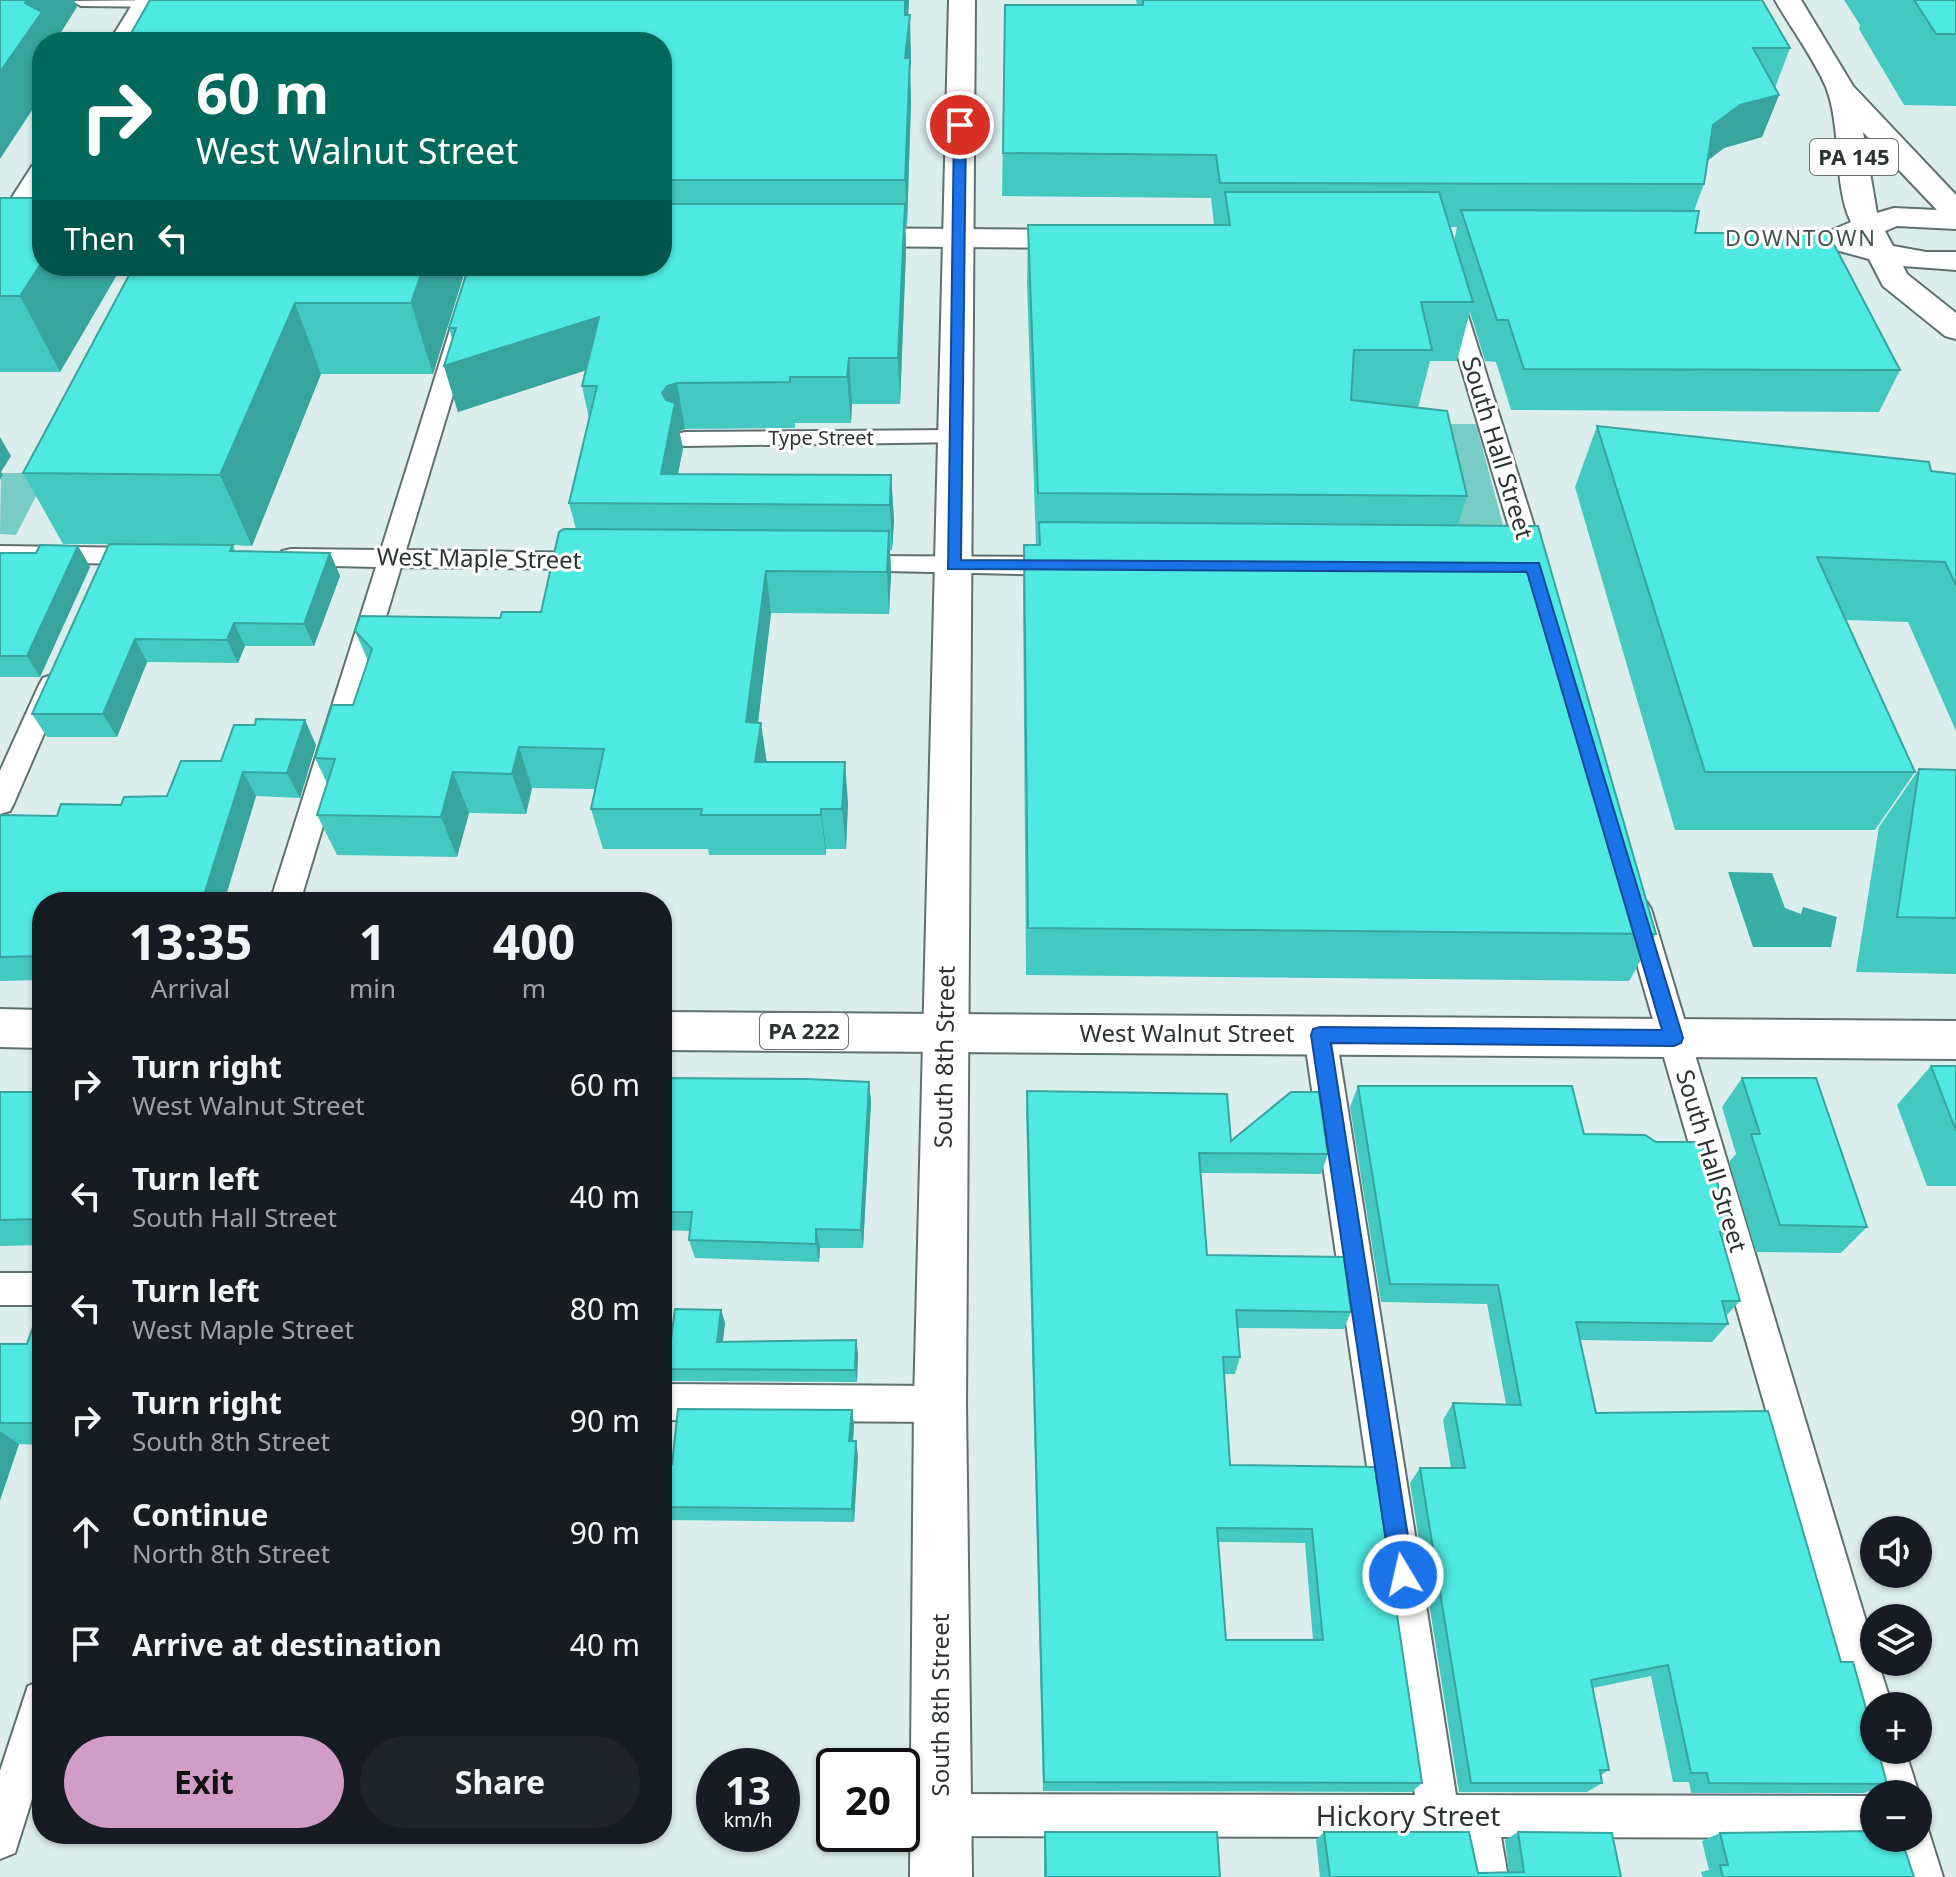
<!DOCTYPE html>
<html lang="en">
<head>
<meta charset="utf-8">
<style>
  body { margin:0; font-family:"Noto Sans",sans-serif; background:#20242c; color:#f1f3f6; height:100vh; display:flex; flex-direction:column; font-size:30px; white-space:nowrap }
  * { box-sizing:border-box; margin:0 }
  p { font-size:26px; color:#9ea1a6 }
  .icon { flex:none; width:44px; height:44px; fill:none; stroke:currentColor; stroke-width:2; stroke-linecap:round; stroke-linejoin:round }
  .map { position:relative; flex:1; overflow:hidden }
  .sheet { position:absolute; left:32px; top:892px; width:640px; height:952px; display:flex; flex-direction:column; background:#171b24; border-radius:32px; box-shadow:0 2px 6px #0004 }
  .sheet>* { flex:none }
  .guide { position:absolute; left:32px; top:32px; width:640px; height:244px; border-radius:32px; box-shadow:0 2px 6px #0004; background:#00695c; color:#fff; overflow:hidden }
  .fabs { position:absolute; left:1860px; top:1516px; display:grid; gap:16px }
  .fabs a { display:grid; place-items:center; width:72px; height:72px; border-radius:50%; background:#171b24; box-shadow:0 2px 6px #0004; font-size:40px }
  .speed { position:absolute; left:696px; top:1748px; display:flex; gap:16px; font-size:40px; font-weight:700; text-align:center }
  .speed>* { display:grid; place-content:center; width:104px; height:104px; border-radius:50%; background:#171b24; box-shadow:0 2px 6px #0004; line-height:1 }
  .speed small { font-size:20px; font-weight:400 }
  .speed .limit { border:4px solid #111; border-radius:12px; background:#fff; color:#111 }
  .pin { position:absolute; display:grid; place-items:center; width:68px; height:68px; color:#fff; margin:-34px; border:4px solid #fff; border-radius:50%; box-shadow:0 2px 8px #0007 }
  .me { position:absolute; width:88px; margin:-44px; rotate:351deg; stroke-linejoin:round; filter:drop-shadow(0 0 6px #0008) }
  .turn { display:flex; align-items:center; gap:28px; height:168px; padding:0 32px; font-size:36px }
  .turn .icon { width:104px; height:104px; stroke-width:2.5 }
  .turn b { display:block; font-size:56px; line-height:68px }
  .then { display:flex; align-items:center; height:76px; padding:0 32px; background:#0003; gap:16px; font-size:30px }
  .eta { display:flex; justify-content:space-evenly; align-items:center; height:136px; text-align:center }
  .eta b { font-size:48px; font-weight:700; line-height:56px }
  .button { display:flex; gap:16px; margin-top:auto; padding:16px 32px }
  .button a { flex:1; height:92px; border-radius:48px; background:#d09dc6; color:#111; font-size:32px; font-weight:700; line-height:92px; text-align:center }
  .button a+a { background:#20242c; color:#f1f3f6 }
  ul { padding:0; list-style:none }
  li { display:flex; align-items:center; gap:24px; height:112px; padding:0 32px }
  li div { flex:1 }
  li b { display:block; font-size:30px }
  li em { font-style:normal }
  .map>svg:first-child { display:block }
  .green { fill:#77ccc5 }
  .water { fill:#38aea7 }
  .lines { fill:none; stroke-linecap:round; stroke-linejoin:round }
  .service-casing { stroke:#5f706f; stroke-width:4 }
  .minor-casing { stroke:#5f706f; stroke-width:4 }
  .secondary-casing { stroke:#5f706f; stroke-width:4 }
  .primary-casing { stroke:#5f706f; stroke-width:4 }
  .service { fill:#fff; fill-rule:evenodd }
  .minor { fill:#fff; fill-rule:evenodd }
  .secondary { fill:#fff; fill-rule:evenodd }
  .primary { fill:#fff; fill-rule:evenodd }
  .wall { fill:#43c9c2; fill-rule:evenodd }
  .shaded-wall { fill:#37a49e }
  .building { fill:#4eeae1; stroke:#37a49e; stroke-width:2; fill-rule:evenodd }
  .route { fill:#1a73e8; stroke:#114b97; stroke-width:2 }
  .labels { text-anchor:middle; stroke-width:6; stroke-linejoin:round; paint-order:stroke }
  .far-street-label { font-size:20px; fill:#2c3332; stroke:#fff }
  .shield { fill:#fff; stroke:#6b7070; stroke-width:2 }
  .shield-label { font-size:22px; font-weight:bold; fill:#2c3332 }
  .far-neighbourhood-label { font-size:22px; letter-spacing:2px; fill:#435352; stroke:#fff }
  .street-label { font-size:24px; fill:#2c3332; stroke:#fff }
  .near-street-label { font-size:28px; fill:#2c3332; stroke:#fff }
</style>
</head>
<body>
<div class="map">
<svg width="1956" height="1877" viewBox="0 0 1956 1877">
  <rect width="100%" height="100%" fill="#dbeeec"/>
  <g class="green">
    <path d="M1421,424h55l34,127h-58z"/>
    <path d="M1,473h47l-32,62 -16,-1z"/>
  </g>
  <path class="water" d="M1728,872l44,1 13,35 16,6 2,-7 34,10 -6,30h-78z"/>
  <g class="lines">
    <g class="service-casing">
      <g id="service">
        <path d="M179,0l-1,6 -6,1 -91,-1 -9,-5z"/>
        <path d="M470,266h22l-86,284 185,3 9,2 4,6 -4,6 -9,2 -190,-2 -101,335h-30l106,-335 -85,-2 -9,-2 -4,-6 4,-6 9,-2 90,1z"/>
        <path d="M1452,294l11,6 83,264 -4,6 -9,2 -9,-2 -4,-6 -79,-264z"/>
        <path d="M956,430l8,2 4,5 -4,5 -279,4 -8,-2 -4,-5 4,-5 8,-2z"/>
        <path d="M0,546l143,2 9,2 3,6 -3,6 -9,2 -143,-2z"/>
        <path d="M851,556l212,1 9,3 4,6 -4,6 -9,3 -221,-5 -4,-6 4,-6z"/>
        <path d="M52,675l9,3 4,7 -51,118 -4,8 -10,3v-43l39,-86 4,-7z"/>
        <path d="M1636,897l10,4 5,8 223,739v14h4l14,44h-18v28l-14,-6 -6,-14 -233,-805 5,-8z"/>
        <path d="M1320,1022l11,4 5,9 120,760 418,1v42l-373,-1 7,40h-42l-6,-40 -519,-1 -15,-6 -6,-15 6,-15 15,-6 474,1 -111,-760 5,-9z"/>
        <rect x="0" y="1273" width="42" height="32"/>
        <path d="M662,1384l278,2 13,6 5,12 -5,12 -13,6 -278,-2z"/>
        <path d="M42,1680v87l-27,86 -15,6v-88l28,-85z"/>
        <path d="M1874,1734v16h31l14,44 -1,1 -41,-1 -12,-44z"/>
        <path d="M1918,1820l8,3 17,54h-42l-11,-39h28z"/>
      </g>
    </g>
    <g class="minor-casing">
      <g id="minor">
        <path d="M135,0h26l-26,42h-26z"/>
        <path d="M42,163v33l-31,50 -11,3v-33l32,-50z"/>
      </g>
    </g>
    <g class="secondary-casing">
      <path id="secondary" d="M949,0h26l-9,1404 6,473h-62l4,-473z"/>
    </g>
    <g class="primary-casing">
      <g id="primary">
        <path d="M1775,0h26l52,86 103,109v34l-59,-3 -12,5 8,15 33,6h30v18l-53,-4 4,8 49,39v26l-11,-3 -62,-50 -14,-27 -37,-10 -59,1 -11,-3 -4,-6 4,-6 68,-4 21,-9c-18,-36 -9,-95 -25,-135 -13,-30 -35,-59 -51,-87zM1863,132l74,78 -43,-2 -17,5z"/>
        <path d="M845,228l243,2 11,3 4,6 -4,6 -11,3 -243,-2 -11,-3 -4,-6 4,-6z"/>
        <path d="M0,1009l42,1v38l-42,-1z"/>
        <path d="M662,1012l1294,9v38l-1294,-9z"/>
      </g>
    </g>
    <use href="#service" class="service"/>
    <use href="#minor" class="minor"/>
    <use href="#secondary" class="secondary"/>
    <use href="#primary" class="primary"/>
  </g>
  <g class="wall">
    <path d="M150,0h759l-1,15 3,44 -1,10 1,33 -4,124h-2l1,24 -6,154h-48l-1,19h-56v5l-110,1 -6,2 4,17 -5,26 213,1 3,46 -2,29h-2l1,24 -2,40 -118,-1 -13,110 9,39 81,41 -2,46h-20v6h-117l-1,-6h-105l-12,-40 4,-20 -63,-1 -6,26 -57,-1 -12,44 -120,-2 -20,-40 10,-32 -12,-25 38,-53 15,-44 -13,-30 145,-13 41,-6 35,-83 -7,-26 20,-84 -7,-33 4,-16 -128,42 -14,-46 8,-27 -3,-11 213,-62v-224z"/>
    <path d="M1136,0h626l28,48 -15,40 4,7 -17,42 -38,11 -16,12 -4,24 -10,27 1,22 205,137 -21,42 -368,-2 -15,-48 -11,-1 -15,-49 -13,49h-27l-12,47 49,88 -9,29 198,409 -27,47 -603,-6 -3,-378 1,-52h12l-9,-261 1,-59h186l-3,-27 -209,-2 3,-191h132zM1449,227h8l-3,14z"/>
    <path d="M1844,0h112v106l-52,-1 -45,-76 1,-4z"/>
    <path d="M0,198l118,75 -58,99h-60z"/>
    <path d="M134,266h328l2,8 -31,100h-112l-69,172 -19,-1 2,6 95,2 10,23 -26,70h-69l-7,17 -91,-1 -30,75h-70l-15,-23 77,-170h-46l-40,-71z"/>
    <path d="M1597,426l359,48v257l-48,-109 -63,-2 70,152 -40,58h-200l-100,-343z"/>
    <path d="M78,546l12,21 -50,110h-40v-124h36z"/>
    <path d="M316,745l-16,53 -44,-2 -32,106h-182v78l-42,1v-166l57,1 110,-20 54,-35z"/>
    <path d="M1919,769l37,1v204l-100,-2 23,-145z"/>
    <path d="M1931,1066h25v120h-29l-30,-81z"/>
    <path d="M662,1078l207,4 2,20 -8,146h-43l-1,14 -124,-4 -6,-18 1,-9 -28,-1z"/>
    <path d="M1742,1078l125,149 -26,26 -85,-1 -27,-90 7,-8 -14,-47z"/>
    <path d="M1358,1086l226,48 148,98 -9,10 17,59 -14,15 2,8 -16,18 -132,-2 16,73 245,249 46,122 -23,9h-173l-2,-11h-16l-22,-106 -58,12 16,82 -8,5 1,8 -15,9h-128l-49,-309 10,-15h31l-8,-48 10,-17 53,1 -19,-100 -106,-2 -31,-195z"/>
    <path d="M1027,1091l204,50 97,13 -7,20 -120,-1 6,82 144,57 -7,17 -106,-1 2,29 -5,17h-11l6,91 145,2 47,316 -10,9 -369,-1 -17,-680zM1218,1542l87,1 8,97h-87z"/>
    <path d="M0,1092h42v153l-42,1z"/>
    <path d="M42,1301v144l-23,-1 -19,56v-156h27z"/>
    <path d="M721,1310l4,13 -2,19 135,11 -1,29 -185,-1 -5,-12z"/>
    <path d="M852,1410l2,14 -1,17 5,14 -4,67 -192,-2v-56h10z"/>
    <path d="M1045,1832l175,45h-176v-38z"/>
    <path d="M1324,1832l154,41 31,-1 -4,-32 13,-8 103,45h-301l-4,-37z"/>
    <path d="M1720,1833l194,44h-211l-2,-5 8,-2 -7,-29z"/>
  </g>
  <g class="shaded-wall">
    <path d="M27,0h47l3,7 -22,35h-13v53l-42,64v-87z"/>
    <path d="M905,0h4l-2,40 3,-25 1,44 -1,9 1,34 -4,124 -2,-46 2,-78z"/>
    <path d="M1779,95l-17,42 -38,11 -26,20 15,-43 27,-20z"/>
    <path d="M905,204l1,46 -6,154 -2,-46z"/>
    <path d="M42,262v4h72l4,7 -58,99 -40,-76z"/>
    <path d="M424,266h38l2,8 -31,100 -22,-71z"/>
    <path d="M295,303l26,71 -69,172 -32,-71z"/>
    <path d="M599,317l9,46 -150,49 -14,-46z"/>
    <path d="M849,358l3,46 -1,19 -4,-46z"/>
    <path d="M677,383l8,46 -6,2 4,17 -11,55 -11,-29 1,-81 5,-7z"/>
    <path d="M0,437l11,19 -10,16 2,3 -3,5z"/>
    <path d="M891,475l3,46 -2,29 -2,-45z"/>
    <path d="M889,531l2,43 -2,40 -2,-42z"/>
    <path d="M78,546l12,21 -50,110 -13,-21z"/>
    <path d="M330,553l10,23 -26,70 -10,-22z"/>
    <path d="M766,571l5,42 -18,150 -7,-41z"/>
    <path d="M234,623l11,23 -7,17 -11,-23z"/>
    <path d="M135,639l12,23 -30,75 -14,-23z"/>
    <path d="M305,720l11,25 -16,53 -13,-25z"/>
    <path d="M761,723l6,41 -12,-2z"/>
    <path d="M519,747l13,41 -6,26 -14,-40z"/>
    <path d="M845,762l3,41 -2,46 -4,-40z"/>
    <path d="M243,772l13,24 -32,106h-18l-3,-4z"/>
    <path d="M453,772l16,41 -12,44 -16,-40z"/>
    <path d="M821,809l5,40v6l-5,-40z"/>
    <path d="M869,1082l2,20 -8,146 -2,-18z"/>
    <path d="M816,1229l4,19 -1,14 -3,-18z"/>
    <path d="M721,1310l4,13 -4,32 -4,-13z"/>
    <path d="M856,1340l2,13 -1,29 -2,-12z"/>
    <path d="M852,1410l2,14 -2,31 -3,-14z"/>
    <path d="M0,1431l19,13 -19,56z"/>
    <path d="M856,1441l2,14 -4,67 -2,-13z"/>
  </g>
  <g class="building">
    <path d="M0,0h27l-2,3 17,9 -42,60z"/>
    <path d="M150,0h755v15h5l-5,43h5l-5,122h-243v-138h-536z"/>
    <path d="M1143,0h619l28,48h-37l26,47 -39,10 -27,20 -9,59 -484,-1 -4,-28 -213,-2 2,-148h138z"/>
    <path d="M1914,0h42v34h-20z"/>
    <path d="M1225,192h214l34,110h-52l11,48h-78l-3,50 96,11 20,85 -429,-3 -10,-268h202z"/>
    <path d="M0,198h42v64l-22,34h-20z"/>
    <path d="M662,204h243l-7,154h-49l-2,19h-57v5l-113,1 -10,3 -5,7 4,7 9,3 -14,71 230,1 -1,30 -321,-2 28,-117h-15l17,-69 -155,49 12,-38h-7l20,-62h193z"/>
    <path d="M1461,210l238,1 -4,22h133l72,137 -376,-1 -16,-49h-11z"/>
    <path d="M134,266h290l-13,37h-116l-75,172 -197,-2z"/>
    <path d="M1597,426l332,36 2,9 25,3v111l-11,-23 -128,-5 98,215h-210z"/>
    <path d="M1039,522l499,4 118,408 -628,-6 -4,-383h16z"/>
    <path d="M564,529l325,2 -2,41 -121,-1 -20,151 15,1 -6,39h90l-3,47h-21v6h-120l1,-6h-111l13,-60 -85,-2 -7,27 -59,-2 -12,45 -124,-2 18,-56 -20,-1 17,-53h21l19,-56 -17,-18 5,-15 140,2 2,-6h39l18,-80z"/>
    <path d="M109,544l124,1 -3,6 100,2 -26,71 -70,-1 -7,17 -92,-1 -32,75h-71z"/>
    <path d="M40,545l38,1 -51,110h-27v-103h36z"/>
    <path d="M256,719l49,1 -18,53 -44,-1 -40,126 15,-1 -1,5h-175v54l-42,1v-142l57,1 4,-12 60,1 3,-8 43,-1 14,-35h40l13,-36h21z"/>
    <path d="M1919,769l37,1v148l-59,-1z"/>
    <path d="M1931,1066h25v65z"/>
    <path d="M662,1078l145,1 62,3 -8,148 -45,-1v15l-127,-4 3,-28h-30z"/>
    <path d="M1742,1078h74l51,149 -87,-2 -29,-91h9z"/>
    <path d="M1358,1086h214l12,48 61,1 11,7h49l27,90h-12l20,69h-18l6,23 -152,-2 20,91 172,-2 73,251h12l21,75v13h4l9,34 -178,-1 -2,-10h-16l-23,-108 -77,15 18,90h-9l2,13h-131l-51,-315h45l-12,-65 68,2 -23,-120 -108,-1z"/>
    <path d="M1027,1091l200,3 4,47 60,-49h28l9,62 -129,-1 8,102 137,2 7,55 -115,-2 4,47h-17l7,108 145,2 47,316 -378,-1zM1217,1528l95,1 11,111h-97z"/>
    <path d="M0,1092h42v127l-42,1z"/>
    <path d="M42,1301v122h-42v-79h27z"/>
    <path d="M675,1309l46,1 -4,32 139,-2 -1,30 -188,-1z"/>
    <path d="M678,1409l174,1 -3,31h7l-4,68 -190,-2v-43h10z"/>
    <path d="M1874,1831v7h27l13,39h-191l-3,-12h8l-8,-32z"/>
    <path d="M1045,1832h172l3,45h-174z"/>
    <path d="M1324,1832h145l9,41 46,-1 -6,-40 94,1 9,44h-291z"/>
  </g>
  <path class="route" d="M960,121l6,4 -5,435 578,3 144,475 -2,5 -7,3 -343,-3 83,532 -3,8 -8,3 -9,-3 -3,-8 -80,-540 2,-6 7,-2 342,3 -135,-458 -579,-3 6,-444z"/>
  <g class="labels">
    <g class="far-street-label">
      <text x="821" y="445">Type Street</text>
    </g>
    <g class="shield">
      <rect x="1810" y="139" width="88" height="36" rx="6"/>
      <rect x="760" y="1013" width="88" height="36" rx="6"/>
    </g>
    <g class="shield-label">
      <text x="1854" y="165">PA 145</text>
      <text x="804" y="1039">PA 222</text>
    </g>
    <g class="far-neighbourhood-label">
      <text x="1801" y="246">DOWNTOWN</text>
    </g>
    <g class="street-label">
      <text transform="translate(1497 448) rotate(73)" y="8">South Hall Street</text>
      <text transform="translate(479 559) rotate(1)" y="8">West Maple Street</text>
      <text x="1187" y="1042">West Walnut Street</text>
      <text transform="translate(945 1057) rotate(-89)" y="8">South 8th Street</text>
      <text transform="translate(1711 1161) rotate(73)" y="8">South Hall Street</text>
      <text transform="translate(941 1705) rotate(-90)" y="8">South 8th Street</text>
    </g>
    <g class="near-street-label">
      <text x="1408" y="1826">Hickory Street</text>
    </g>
  </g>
</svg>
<div class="fabs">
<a><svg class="icon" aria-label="sound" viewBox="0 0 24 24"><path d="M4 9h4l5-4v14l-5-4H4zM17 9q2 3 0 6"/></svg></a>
<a><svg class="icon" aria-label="layers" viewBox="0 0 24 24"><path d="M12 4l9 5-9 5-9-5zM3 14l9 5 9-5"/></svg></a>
<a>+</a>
<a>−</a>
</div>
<div class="speed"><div>13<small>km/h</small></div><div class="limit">20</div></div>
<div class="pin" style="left:960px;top:125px;background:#d93025"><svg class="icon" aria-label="arrive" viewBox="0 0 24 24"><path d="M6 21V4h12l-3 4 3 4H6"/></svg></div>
<svg class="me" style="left:1403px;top:1575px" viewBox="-20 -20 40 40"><circle r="17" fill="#1a73e8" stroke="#fff" stroke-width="3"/><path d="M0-11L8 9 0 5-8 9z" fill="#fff"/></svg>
<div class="guide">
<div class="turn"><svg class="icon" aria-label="right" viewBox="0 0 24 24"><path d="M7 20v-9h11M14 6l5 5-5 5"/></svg><div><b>60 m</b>West Walnut Street</div></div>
<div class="then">Then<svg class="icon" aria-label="left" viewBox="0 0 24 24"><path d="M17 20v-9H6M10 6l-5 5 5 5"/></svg></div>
</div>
<section class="sheet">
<div class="eta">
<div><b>13:35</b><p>Arrival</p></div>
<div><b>1</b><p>min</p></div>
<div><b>400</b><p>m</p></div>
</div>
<ul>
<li><svg class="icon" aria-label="right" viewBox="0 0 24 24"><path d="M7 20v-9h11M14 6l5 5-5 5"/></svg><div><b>Turn right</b><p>West Walnut Street</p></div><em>60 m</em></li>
<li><svg class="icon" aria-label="left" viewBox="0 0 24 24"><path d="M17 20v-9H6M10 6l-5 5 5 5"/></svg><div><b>Turn left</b><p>South Hall Street</p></div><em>40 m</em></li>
<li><svg class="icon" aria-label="left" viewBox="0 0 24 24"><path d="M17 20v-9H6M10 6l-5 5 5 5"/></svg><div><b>Turn left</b><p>West Maple Street</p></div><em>80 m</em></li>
<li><svg class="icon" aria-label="right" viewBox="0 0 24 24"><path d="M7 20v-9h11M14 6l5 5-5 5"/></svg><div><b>Turn right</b><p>South 8th Street</p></div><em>90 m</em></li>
<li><svg class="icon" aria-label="ahead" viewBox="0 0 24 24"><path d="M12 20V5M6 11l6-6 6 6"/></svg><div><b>Continue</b><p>North 8th Street</p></div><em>90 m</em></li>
<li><svg class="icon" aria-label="arrive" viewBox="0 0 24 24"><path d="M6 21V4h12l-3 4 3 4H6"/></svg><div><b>Arrive at destination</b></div><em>40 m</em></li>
</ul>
<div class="button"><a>Exit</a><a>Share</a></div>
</section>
</div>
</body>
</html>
